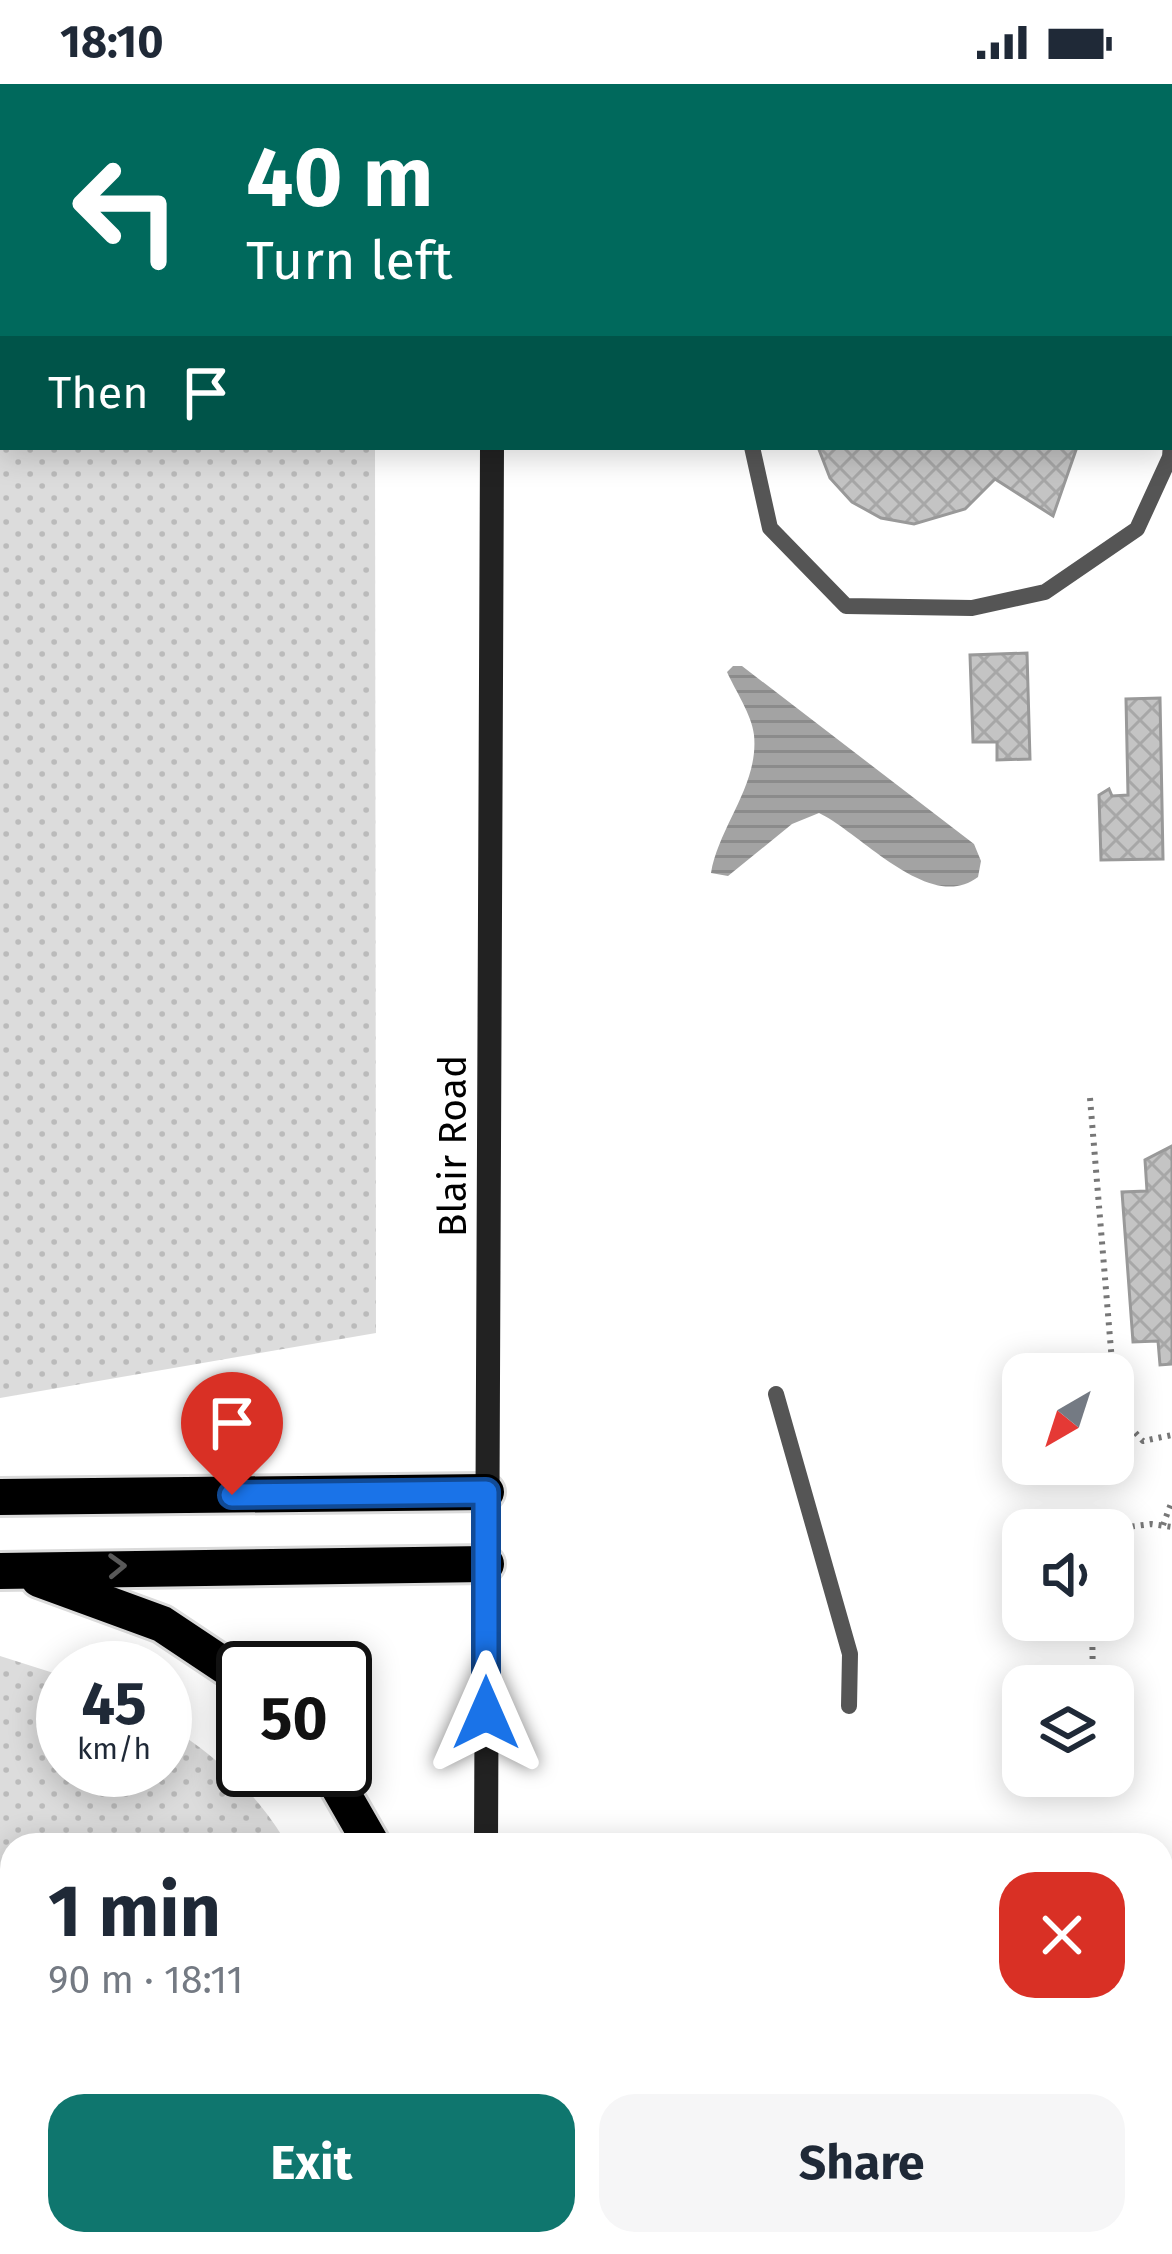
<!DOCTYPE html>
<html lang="en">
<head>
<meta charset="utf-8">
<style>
  body { margin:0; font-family:"Fira Sans",sans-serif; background:#f6f6f7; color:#1f2937; height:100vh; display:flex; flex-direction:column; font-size:45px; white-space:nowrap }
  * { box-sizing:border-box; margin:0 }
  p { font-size:39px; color:#747a83 }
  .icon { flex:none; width:66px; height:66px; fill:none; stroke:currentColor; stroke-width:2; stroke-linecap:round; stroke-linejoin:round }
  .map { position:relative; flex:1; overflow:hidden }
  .details { position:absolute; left:0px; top:1749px; width:1173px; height:423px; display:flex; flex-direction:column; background:#fff; border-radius:36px 36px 0 0; box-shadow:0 6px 30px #0003 }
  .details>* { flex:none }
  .banner { position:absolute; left:0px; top:0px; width:1173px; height:366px; box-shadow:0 6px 30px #0003; background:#00695c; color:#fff; overflow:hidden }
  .needle { width:78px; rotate:219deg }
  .fabs { position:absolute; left:1002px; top:1269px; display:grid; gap:24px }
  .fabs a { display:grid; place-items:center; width:132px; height:132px; border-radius:24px; background:#fff; box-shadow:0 6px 30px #0003; font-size:60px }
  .speed { position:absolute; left:36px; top:1557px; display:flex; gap:24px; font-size:60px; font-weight:700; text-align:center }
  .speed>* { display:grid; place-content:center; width:156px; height:156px; border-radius:50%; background:#fff; box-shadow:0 6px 30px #0003; line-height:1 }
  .speed small { font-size:30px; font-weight:400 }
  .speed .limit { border:6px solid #111; border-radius:18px; background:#fff; color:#111 }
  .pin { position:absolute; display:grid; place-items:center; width:102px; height:102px; color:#fff; margin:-123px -51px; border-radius:50% 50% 50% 0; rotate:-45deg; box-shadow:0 0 12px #0007 }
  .pin .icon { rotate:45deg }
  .me { position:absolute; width:132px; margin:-66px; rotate:0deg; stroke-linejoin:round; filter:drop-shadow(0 0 9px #0008) }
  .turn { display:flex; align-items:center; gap:42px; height:252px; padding:0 48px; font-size:54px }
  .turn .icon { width:156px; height:156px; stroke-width:2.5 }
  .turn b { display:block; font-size:84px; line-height:102px }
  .then { display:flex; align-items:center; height:114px; padding:0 48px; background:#0003; gap:24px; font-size:45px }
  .round { display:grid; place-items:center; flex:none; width:126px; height:126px; border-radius:36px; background:#f6f6f7 }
  .summary { display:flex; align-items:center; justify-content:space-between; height:204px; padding:0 48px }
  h1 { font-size:72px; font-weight:700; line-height:90px }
  .primary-button { display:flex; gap:24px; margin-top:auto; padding:24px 48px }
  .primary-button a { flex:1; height:138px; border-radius:36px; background:#0f766e; color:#fff; font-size:48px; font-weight:700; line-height:138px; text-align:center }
  .primary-button a+a { background:#f6f6f7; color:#1f2937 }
  .status { display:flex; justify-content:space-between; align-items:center; height:84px; padding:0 60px; background:#fff; direction:ltr }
  .status svg { height:33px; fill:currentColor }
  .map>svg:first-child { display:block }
  .grass { fill:url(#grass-dots) }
  .water { fill:url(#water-rules) }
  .building { fill:url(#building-cross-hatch); stroke:#999; stroke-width:3 }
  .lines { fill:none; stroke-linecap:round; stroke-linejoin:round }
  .motorway-casing { stroke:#dbdbdb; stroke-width:42 }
  .path { stroke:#777; stroke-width:6; stroke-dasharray:3 6; stroke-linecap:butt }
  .service { stroke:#555; stroke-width:16 }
  .secondary { stroke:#222; stroke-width:24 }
  .motorway { stroke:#000; stroke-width:36 }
  .oneway { stroke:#595959 }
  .route-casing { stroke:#114b97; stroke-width:30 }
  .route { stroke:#1a73e8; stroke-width:21 }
  .labels { text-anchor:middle; stroke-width:12; stroke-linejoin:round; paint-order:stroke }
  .street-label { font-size:39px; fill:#000; stroke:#fff }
</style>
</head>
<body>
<div class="status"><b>18:10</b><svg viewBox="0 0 49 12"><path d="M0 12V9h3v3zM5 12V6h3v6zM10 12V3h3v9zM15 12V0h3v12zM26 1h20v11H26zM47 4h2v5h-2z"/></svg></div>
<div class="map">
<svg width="1172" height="2170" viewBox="0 0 1172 2170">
  <defs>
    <pattern id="grass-dots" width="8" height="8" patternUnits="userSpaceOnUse" patternTransform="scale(3)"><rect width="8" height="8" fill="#dcdcdc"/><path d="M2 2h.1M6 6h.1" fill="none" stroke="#bbb" stroke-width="1.8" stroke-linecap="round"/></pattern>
    <pattern id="water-rules" width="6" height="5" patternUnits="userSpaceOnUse" patternTransform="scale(3)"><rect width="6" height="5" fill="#a3a3a3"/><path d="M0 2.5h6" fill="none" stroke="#8b8b8b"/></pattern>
    <pattern id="building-cross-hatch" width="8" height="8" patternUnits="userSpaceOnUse" patternTransform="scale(3)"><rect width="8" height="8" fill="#c4c4c4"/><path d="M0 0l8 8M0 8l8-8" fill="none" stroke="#a7a7a7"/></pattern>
  </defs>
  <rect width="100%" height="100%" fill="#fff"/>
  <g class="grass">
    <path d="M0,0h394l-391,3v360h372l1,886 -376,65z"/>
    <path d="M0,1572l63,20v94h102v-45c45,24 98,74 122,120h-275v399h358v10h-370z"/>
  </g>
  <path class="water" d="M733,582h9l232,178 7,17 -3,16c-48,37 -117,-44 -159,-64l-27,11 -64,52 -17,-3c8,-47 48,-88 43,-138 -2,-20 -19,-45 -27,-63z"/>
  <g class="building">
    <path d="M701,0h397v3h-406z"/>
    <path d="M1077,363l-24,69 -58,-37 -30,30 -51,15 -33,-6 -29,-16 -22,-24 -12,-31z"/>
    <path d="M1027,569l3,106 -33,1v-18h-24l-3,-87z"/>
    <path d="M1160,614l3,161 -62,1 -2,-65 10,-6 3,7 16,-1 -2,-96z"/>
    <path d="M1172,1062v218l-12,1 -2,-24 -25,1 -11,-150 25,-1 -2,-31z"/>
  </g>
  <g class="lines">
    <g class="motorway-casing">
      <g id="motorway">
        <path d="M0,1413l486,-5"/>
        <path d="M0,1487l486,-7"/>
        <path d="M39,1495l123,45 81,54"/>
        <path d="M329,1686l43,75"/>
        <path d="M446,2160l3,10"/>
      </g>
    </g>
    <g class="path">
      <path d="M660,0l1,3"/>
      <path d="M1090,1014l23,276"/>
      <path d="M1113,1293l5,37 25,27 29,-6"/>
      <path d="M1163,1441l9,-24"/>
      <path d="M1105,1446l46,-6 21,3"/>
      <path d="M1092,1536l1,66"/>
    </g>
    <g class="service">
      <path d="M1163,0v3"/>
      <path d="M1170,164l2,49"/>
      <path d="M752,363l18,81 76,78 126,2 73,-16 92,-63 33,-72 2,-28"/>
      <path d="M776,1310l74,260 -1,52"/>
    </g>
    <g class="secondary">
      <path d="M494,3v-3"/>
      <path d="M486,1761l6,-1398"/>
      <path d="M485,2170v-10"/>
    </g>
    <use href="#motorway" class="motorway"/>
  </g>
  <defs><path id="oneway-chevron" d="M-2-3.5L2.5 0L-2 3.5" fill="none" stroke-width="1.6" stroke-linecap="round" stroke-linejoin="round" transform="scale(3)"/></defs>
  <use class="oneway" href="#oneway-chevron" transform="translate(117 1482) rotate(-2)"/>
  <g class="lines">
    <g class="route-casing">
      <path id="route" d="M232,1411l254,-3v221"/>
    </g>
    <use href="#route" class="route"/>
  </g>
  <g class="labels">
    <g class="street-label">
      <text transform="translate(452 1062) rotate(-90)" y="14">Blair Road</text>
    </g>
  </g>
</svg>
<div class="fabs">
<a><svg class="needle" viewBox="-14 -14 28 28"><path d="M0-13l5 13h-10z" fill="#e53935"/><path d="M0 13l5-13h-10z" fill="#747a83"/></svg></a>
<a><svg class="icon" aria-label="sound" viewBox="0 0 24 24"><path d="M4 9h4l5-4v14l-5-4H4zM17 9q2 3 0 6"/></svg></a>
<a><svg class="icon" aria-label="layers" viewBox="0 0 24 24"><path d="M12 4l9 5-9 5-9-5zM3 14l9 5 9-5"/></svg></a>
</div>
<div class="speed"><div>45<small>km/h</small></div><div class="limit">50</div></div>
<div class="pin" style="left:232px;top:1411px;background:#d93025"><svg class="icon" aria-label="arrive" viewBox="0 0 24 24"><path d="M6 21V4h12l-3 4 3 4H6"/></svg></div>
<svg class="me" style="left:486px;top:1629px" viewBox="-20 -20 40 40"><path d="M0-17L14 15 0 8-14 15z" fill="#1a73e8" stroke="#fff" stroke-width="4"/></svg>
<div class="banner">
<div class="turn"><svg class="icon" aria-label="left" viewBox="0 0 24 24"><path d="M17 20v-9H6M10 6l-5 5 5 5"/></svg><div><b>40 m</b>Turn left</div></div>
<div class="then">Then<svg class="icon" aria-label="arrive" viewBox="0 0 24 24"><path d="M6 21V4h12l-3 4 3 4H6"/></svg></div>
</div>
<section class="details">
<div class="summary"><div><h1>1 min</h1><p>90 m · 18:11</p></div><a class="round" style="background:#d93025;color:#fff"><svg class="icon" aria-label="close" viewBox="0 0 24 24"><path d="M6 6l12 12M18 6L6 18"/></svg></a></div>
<div class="primary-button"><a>Exit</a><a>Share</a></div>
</section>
</div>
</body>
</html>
